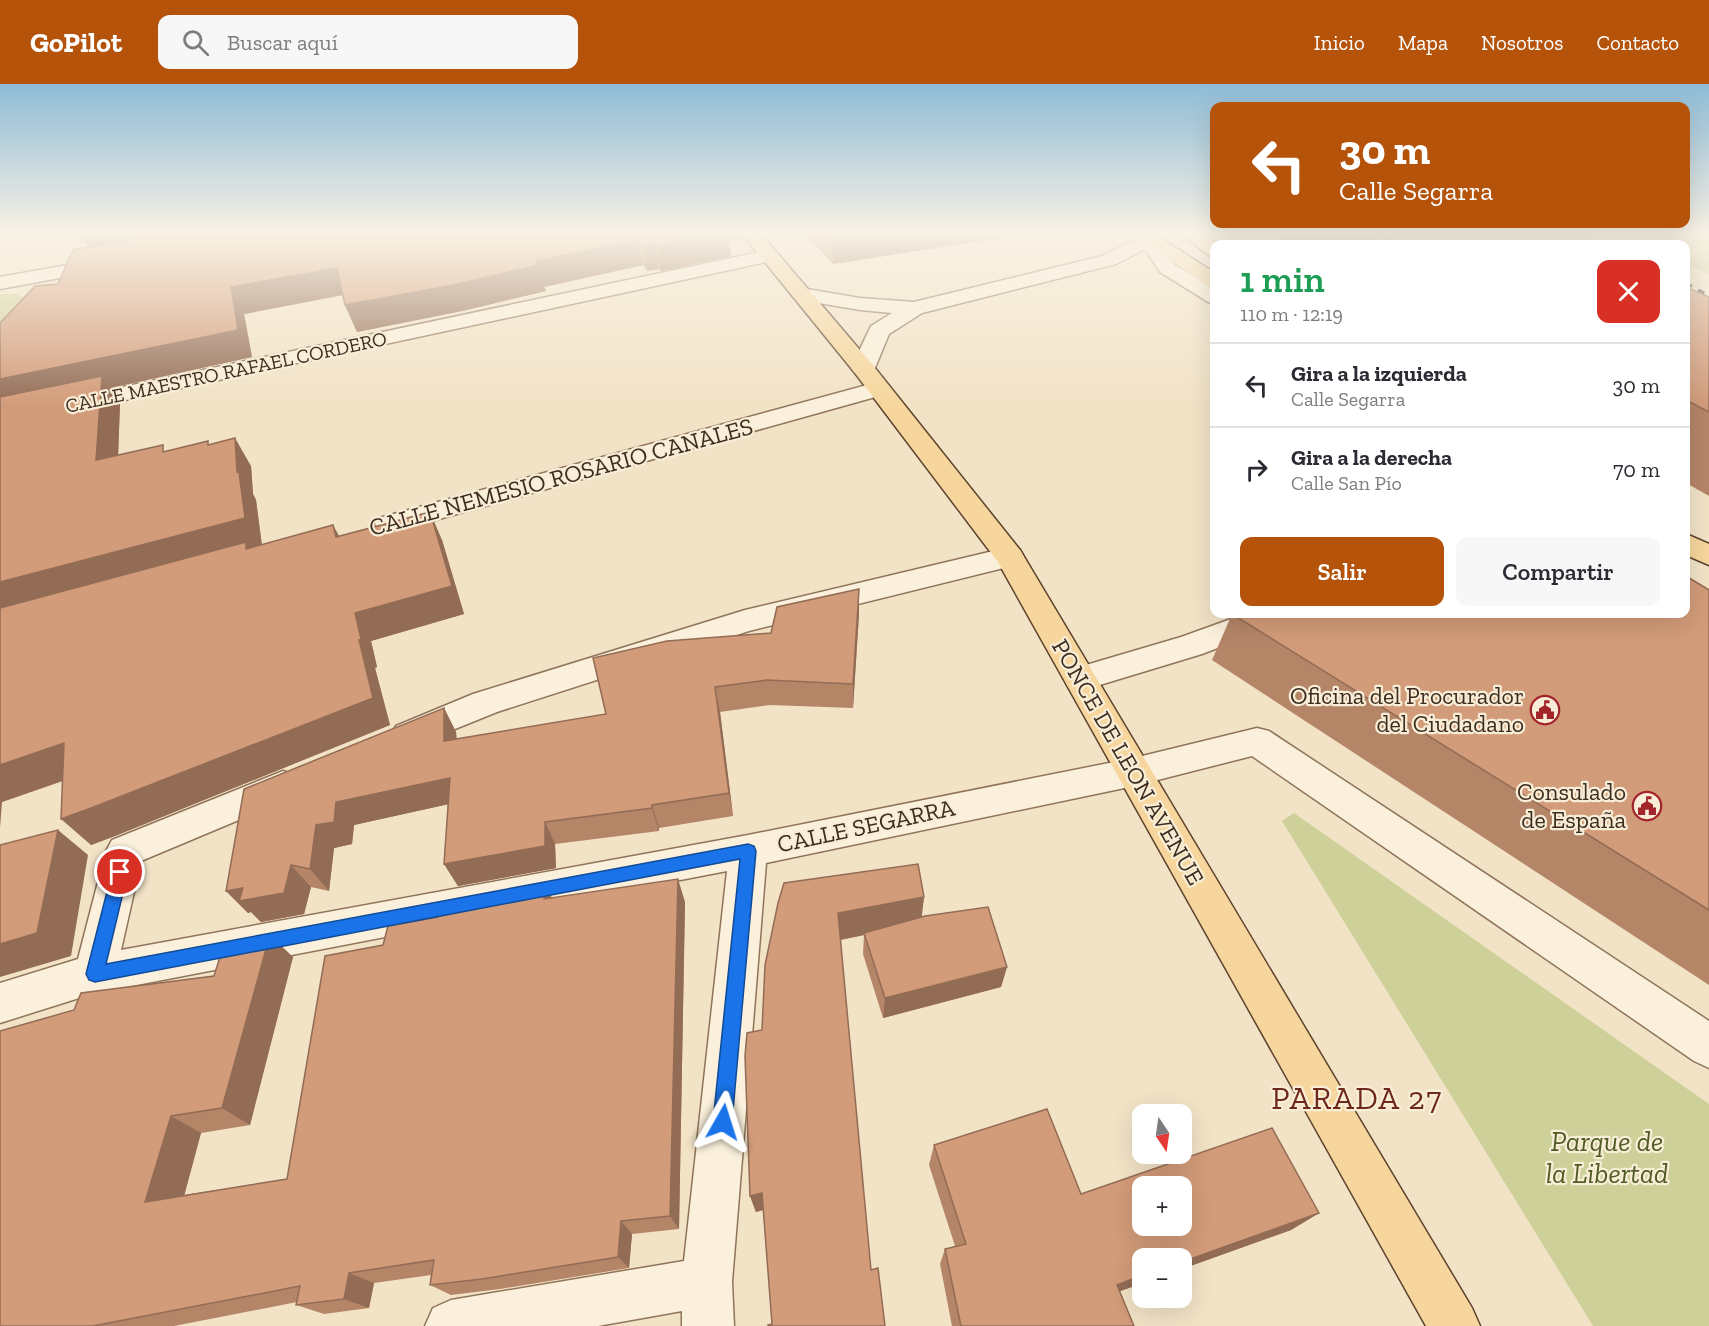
<!DOCTYPE html>
<html lang="es">
<head>
<meta charset="utf-8">
<style>
  body { margin:0; font-family:"Zilla Slab",serif; background:#f7f7f7; color:#2b2b33; height:100vh; display:flex; flex-direction:column; font-size:22px; white-space:nowrap }
  * { box-sizing:border-box; margin:0 }
  p { font-size:20px; color:#7c7c81 }
  .icon { flex:none; width:33px; height:33px; fill:none; stroke:currentColor; stroke-width:2; stroke-linecap:round; stroke-linejoin:round }
  .map { position:relative; flex:1; overflow:hidden }
  .drawer { position:absolute; left:1210px; top:156px; width:480px; height:378px; display:flex; flex-direction:column; background:#fff; border-radius:12px; box-shadow:0 6px 24px #0002 }
  .drawer>* { flex:none }
  .top-card { position:absolute; left:1210px; top:18px; width:480px; height:126px; border-radius:12px; box-shadow:0 6px 24px #0002; background:#b45309; color:#fff; overflow:hidden }
  .needle { width:39px; rotate:167deg }
  .tools { position:absolute; left:1132px; top:1020px; display:grid; gap:12px }
  .tools a { display:grid; place-items:center; width:60px; height:60px; border-radius:12px; background:#fff; box-shadow:0 6px 24px #0002; font-size:30px }
  .pin { position:absolute; display:grid; place-items:center; width:51px; height:51px; color:#fff; margin:-26px; border:3px solid #fff; border-radius:50%; box-shadow:0 2px 6px #0007 }
  .me { position:absolute; width:66px; margin:-33px; rotate:6deg; stroke-linejoin:round; filter:drop-shadow(0 0 4px #0008) }
  .turn { display:flex; align-items:center; gap:21px; height:126px; padding:0 30px; font-size:27px }
  .turn .icon { width:78px; height:78px; stroke-width:2.5 }
  .turn b { display:block; font-size:42px; line-height:51px }
  .round { display:grid; place-items:center; flex:none; width:63px; height:63px; border-radius:12px; background:#f7f7f7 }
  .overview { display:flex; align-items:center; justify-content:space-between; height:102px; padding:0 30px }
  h1 { font-size:36px; font-weight:600; line-height:45px; color:#1e9e55 }
  .primary-button { display:flex; gap:12px; margin-top:auto; padding:12px 30px }
  .primary-button a { flex:1; height:69px; border-radius:12px; background:#b45309; color:#fff; font-size:24px; font-weight:600; line-height:69px; text-align:center }
  .primary-button a+a { background:#f7f7f7; color:#2b2b33 }
  ul { padding:0; list-style:none }
  li { display:flex; align-items:center; gap:18px; height:84px; padding:0 30px; border-top:2px solid #e1e1e2 }
  li div { flex:1 }
  li b { display:block; font-size:22px }
  li em { font-style:normal }
  header { display:flex; align-items:center; gap:36px; box-sizing:border-box; height:84px; padding:0 30px; background:#b45309; color:#fff }
  header strong { font-size:28px }
  nav { display:flex; gap:33px; margin-inline-start:auto; font-size:21px }
  .search { width:420px; height:54px; background:#f7f7f7; display:flex; align-items:center; gap:15px; box-sizing:border-box; padding:0 21px; border-radius:12px; color:#7c7c81; font-size:22px }
  .map>svg:first-child { display:block }
  .green { fill:#cdd199 }
  .lines { fill:none; stroke-linecap:round; stroke-linejoin:round }
  .minor-casing { stroke:#8f745a; stroke-width:3 }
  .major-casing { stroke:#5d422e; stroke-width:3 }
  .minor { fill:#fbf0db; fill-rule:evenodd }
  .major { fill:#f6d69c; fill-rule:evenodd }
  .rail { stroke:#3e2d1f; stroke-width:3; stroke-dasharray:7 7; stroke-linecap:butt }
  .wall { fill:#b58568 }
  .shaded-wall { fill:#936c55 }
  .building { fill:#d29b79; stroke:#936c55; stroke-width:1.5; fill-rule:evenodd }
  .route { fill:#1a73e8; stroke:#114b97; stroke-width:1.5 }
  .labels { text-anchor:middle; stroke-width:4.5; stroke-linejoin:round; paint-order:stroke }
  .far-street-label { font-size:20px; fill:#3e2d1f; stroke:#f8edd7 }
  .street-label { font-size:24px; fill:#3e2d1f; stroke:#f8edd7 }
  .poi-label { font-size:24px; fill:#3e2d1f; stroke:#f8edd7; text-anchor:end }
  .near-park-label { font-size:28px; font-style:italic; fill:#505c24; stroke:#f8edd7 }
  .near-neighbourhood-label { font-size:32px; letter-spacing:1.5px; fill:#6e291b; stroke:#f8edd7 }
</style>
</head>
<body>
<header>
<strong>GoPilot</strong>
<div class="search"><svg class="icon" aria-label="search" viewBox="0 0 24 24"><circle cx="10" cy="10" r="6"/><path d="M15 15l6 6"/></svg>Buscar aquí</div>
<nav><a>Inicio</a><a>Mapa</a><a>Nosotros</a><a>Contacto</a></nav>
</header>
<div class="map">
<svg width="1709" height="1242" viewBox="0 0 1709 1242">
  <rect width="100%" height="100%" fill="#f2e3c6"/>
  <g class="green">
    <path d="M1620,150h89v40l-23,-10v-20h-43z"/>
    <path d="M0,210h15l9,3 -24,29z"/>
    <path d="M1294,729l415,291v222h-116l-311,-505z"/>
  </g>
  <g class="lines">
    <g class="minor-casing">
      <g id="minor">
        <path d="M1149,150l7,2 18,28 41,25v15l-7,-2 -48,-30 -15,-23 -29,15 -194,49 -33,21 -14,34 -4,5 -8,2 -8,-2 -4,-5 20,-42 21,-13 -32,-3 -59,-10 -7,-2 -3,-4 3,-4 7,-2 59,10 54,4 188,-46z"/>
        <path d="M1258,150h21l2,3 -3,4 -14,3h-32l3,-4z"/>
        <path d="M769,166l7,2 3,4 -3,4 -776,167v-14z"/>
        <path d="M107,174l7,2 3,4 -3,4 -114,21v-12z"/>
        <path d="M878,298l8,2 4,5 -4,5 -497,139 -10,-3 -4,-6 4,-6z"/>
        <path d="M1010,463l10,3 4,7 -4,7 -271,67 -252,81 -89,36 -12,-4 -5,-9 5,-9 77,-32 272,-84z"/>
        <path d="M1245,530h45l-4,8 -84,32 -122,37 -11,-3 -5,-9 5,-9 112,-33z"/>
        <path d="M1257,644l12,3 440,290v47l-15,-7 -442,-305 -118,30 -368,77 -34,419 2,44h-52v-15l-84,15h-173l8,-18 18,-8 233,-39 43,-390 -632,122 -95,30v-40l78,-24 28,-108 6,-11 171,-69 13,5 5,10 -5,10 -155,65 -20,89 627,-115 386,-77z"/>
      </g>
    </g>
    <g class="major-casing">
      <g id="major">
        <path d="M742,150h19l110,129 149,187 452,758 8,18h-54l-428,-764 -143,-189z"/>
        <path d="M1131,150h23l61,39v15l-7,-2z"/>
        <path d="M1182,150h22l15,10h-4v13l-7,-2z"/>
        <path d="M1686,450l23,10v21l-23,-10z"/>
      </g>
    </g>
    <use href="#minor" class="minor"/>
    <use href="#major" class="major"/>
    <g class="rail">
      <path d="M1585,150l21,10"/>
      <path d="M1686,199l23,13"/>
    </g>
  </g>
  <g class="wall">
    <path d="M805,150h220l-192,30z"/>
    <path d="M1282,150h291l22,10h-312l-3,-2z"/>
    <path d="M743,155l-14,3 2,14 -70,15 -2,-2 -12,2 -4,-6 -99,22 2,4 -84,20 -105,21 -12,-27 -2,-10 -99,19 8,43 -142,31 10,15 -2,52 49,-4 43,-7 41,22 2,28 3,6 6,45 77,-9 103,4 22,74 -93,27 6,26 -2,1 15,57 -275,111 -24,9 -28,-64 -61,21 -2,-479 58,-39 30,-37z"/>
    <path d="M1686,203l23,10v199l-23,-13z"/>
    <path d="M859,505v25l-6,94 -83,-3 -50,7 13,104 -74,12v3l-104,13 1,24 -98,18 -14,-22 4,-60 -94,21 -2,19 -18,4 -5,43 -18,-4 -7,27 -43,8 -10,-10 -3,1 -22,-22 218,-183 12,24 1,7 149,-25z"/>
    <path d="M1709,506v395l-497,-325 20,-46z"/>
    <path d="M544,799l8,15 133,4 -6,327 -47,5 -3,34 -129,21 -49,6 -21,-10 1,-10 -57,8 -5,25 -45,6 -28,-9 1,-3 -123,24h-174l214,-350 79,-19 -43,168 -49,8 -17,62 103,-16 96,-234 55,-28z"/>
    <path d="M924,813l-3,20 86,50 -6,20 -118,31 -20,-64 1,-19 -23,5 -69,384 -9,-114 -7,2 -6,-16 12,-166 3,-65z"/>
    <path d="M934,1061l147,49 238,19 -28,17 -109,39v-11h-39v25l-23,8 14,35h-182l-12,-62 5,-15 10,-3 -26,-81z"/>
  </g>
  <g class="shaded-wall">
    <path d="M80,150h147l-132,24z"/>
    <path d="M709,150h34v5l-14,3 2,14 -70,15 -4,-26z"/>
    <path d="M861,150h164l-192,30 -1,-26z"/>
    <path d="M638,156l5,25 -99,22 2,4 -84,20 -105,21 -12,-27 191,-44z"/>
    <path d="M655,159l4,26 -12,2 -4,-25z"/>
    <path d="M337,184l11,26 -104,20 8,43 -142,31 10,15 -3,85 -117,-77v-32l231,-92z"/>
    <path d="M235,354l16,28 2,28 3,6 6,47 -262,71v-36l237,-110z"/>
    <path d="M430,428l12,28 22,74 -93,27 6,26 -2,1 15,57 -275,111 -24,9 -30,-26 298,-179 -4,-27z"/>
    <path d="M333,441l16,29 -13,-17z"/>
    <path d="M859,505v25l-6,94v-24z"/>
    <path d="M715,603l5,25 13,104 -4,-23z"/>
    <path d="M444,624l12,24 1,32 -13,-23z"/>
    <path d="M64,659l29,27 -91,32 -2,26v-63z"/>
    <path d="M450,694l13,23 -109,24 -2,19 -18,4 -5,43 -19,-22 6,-44 20,-23z"/>
    <path d="M652,721l7,23v3l-7,-23z"/>
    <path d="M545,738l10,22 1,24 -98,18 -14,-22z"/>
    <path d="M58,746l30,25 -17,101 -71,21v-33z"/>
    <path d="M291,781l20,22 -7,27 -43,8 -10,-10 -3,1 -22,-22z"/>
    <path d="M678,795l7,23 -6,327 -9,-13z"/>
    <path d="M544,799l12,23 -12,-7z"/>
    <path d="M924,813l-3,27 -57,9v2l-25,5 -1,-27z"/>
    <path d="M270,851l23,22 -43,168 -28,-17z"/>
    <path d="M1007,883l-6,20 -118,31 2,-20z"/>
    <path d="M171,1032l30,17 -22,82 -34,-13z"/>
    <path d="M762,1109l5,16 -11,3 -6,-16z"/>
    <path d="M1319,1129l-28,17 -109,39v-7z"/>
    <path d="M621,1137l11,13 -3,34 -11,-11z"/>
    <path d="M349,1189l25,10 -5,25 -25,-9z"/>
    <path d="M1143,1191v8l-42,15 16,-13z"/>
  </g>
  <g class="building">
    <path d="M164,150h545l-52,11 -2,-2 -12,3 -5,-6 -102,21 3,4 -86,20 -108,20 -8,-37 -106,19 7,43 -238,49v-56l35,-37 23,-2 15,-34z"/>
    <path d="M828,150h33l-29,4z"/>
    <path d="M1379,150h194l22,10h-197z"/>
    <path d="M1686,203l23,10v115l-23,-12z"/>
    <path d="M102,292l-6,84 67,-15v7l45,-11v4l27,-7 2,34h2l6,46 -245,64v-185z"/>
    <path d="M430,428l22,74 -97,27 6,26 -2,1 14,58 -287,112 -25,9 3,-76 -64,22v-157l246,-66v7l87,-24 3,12z"/>
    <path d="M1686,492l23,14v320l-477,-296h454z"/>
    <path d="M859,505l-6,95 -86,-4 -52,7 14,106 -77,12v3l-107,14v24l-101,18 6,-86 -114,24 -2,20 -18,3 -6,44 -19,-4 -7,28 -45,8 4,-13 -17,3 18,-102 200,-81v33l162,-27 -13,-56 74,-17 104,-8 6,-26z"/>
    <path d="M58,746l-21,103 -37,11v-99z"/>
    <path d="M918,780l6,33 -86,16 33,357 7,-2 7,58h-116l-1,-1 4,-1 -10,-131 -12,3 -5,-140 2,-23 15,-3 3,-65 13,-62 6,-20z"/>
    <path d="M678,795l-8,337 -49,5 -3,36 -136,22 -52,6 4,-25 -85,13 -5,26 -48,6 4,-19 -207,40h-93v-295l74,-21 7,-17 133,-17 10,-32 46,-9 -48,173 -51,8 -26,86 142,-23 38,-223 58,-11 5,-19 50,-9 2,-14 104,-20v16z"/>
    <path d="M988,823l19,60 -122,31 -21,-65 61,-17z"/>
    <path d="M1047,1025l34,85 191,-66 47,85 -137,49v-4h-39v17l-26,10 17,41h-173l-16,-77 21,-5 -32,-99zM1143,1102h39v40h-39z"/>
  </g>
  <linearGradient id="sky" x2="0" y2="1"><stop stop-color="#8ebbd6"/><stop offset="0.46" stop-color="#f9f2e5"/><stop offset="1" stop-color="#f9f2e5" stop-opacity="0"/></linearGradient>
  <rect width="1709" height="324" fill="url(#sky)"/>
  <path class="route" d="M748,760l6,2 2,5 -24,271 -3,7 -6,3 -7,-3 -3,-7 27,-263 -645,123 -6,-2 -3,-6 26,-102 3,-5 5,-2 6,2 2,5 -22,92z"/>
  <defs>
    <g id="civic-ring" transform="scale(1.5)"><circle r="9.5" fill="#f8edd7" stroke="#a3252c" stroke-width="1.5"/><path d="M-.6-6.5H3V-4.5H.6V-3L4-1V1h2V6H-6V1h2V-1L-.6-3ZM-1.2 2.5V6h2.4V2.5Z" fill="#a3252c"/></g>
  </defs>
  <g fill-rule="evenodd">
    <use href="#civic-ring" x="1545" y="626"/>
    <use href="#civic-ring" x="1647" y="722"/>
  </g>
  <g class="labels">
    <g class="far-street-label">
      <text transform="translate(226 288) rotate(-12)" y="7">CALLE MAESTRO RAFAEL CORDERO</text>
    </g>
    <g class="street-label">
      <text transform="translate(561 393) rotate(-15)" y="8">CALLE NEMESIO ROSARIO CANALES</text>
      <text transform="translate(1128 678) rotate(60)" y="8">PONCE DE LEON AVENUE</text>
      <text transform="translate(866 742) rotate(-12)" y="8">CALLE SEGARRA</text>
    </g>
    <g class="poi-label">
      <text x="1524" y="620">Oficina del Procurador<tspan x="1524" dy="28">del Ciudadano</tspan></text>
      <text x="1626" y="716">Consulado<tspan x="1626" dy="28">de España</tspan></text>
    </g>
    <g class="near-park-label">
      <text x="1607" y="1067">Parque de<tspan x="1607" dy="32">la Libertad</tspan></text>
    </g>
    <g class="near-neighbourhood-label">
      <text x="1357" y="1025">PARADA 27</text>
    </g>
  </g>
</svg>
<div class="tools">
<a><svg class="needle" viewBox="-14 -14 28 28"><path d="M0-13l5 13h-10z" fill="#e53935"/><path d="M0 13l5-13h-10z" fill="#7c7c81"/></svg></a>
<a>+</a>
<a>−</a>
</div>
<div class="pin" style="left:120px;top:788px;background:#d93025"><svg class="icon" aria-label="arrive" viewBox="0 0 24 24"><path d="M6 21V4h12l-3 4 3 4H6"/></svg></div>
<svg class="me" style="left:723px;top:1038px" viewBox="-20 -20 40 40"><path d="M0-17L14 15 0 8-14 15z" fill="#1a73e8" stroke="#fff" stroke-width="4"/></svg>
<div class="top-card">
<div class="turn"><svg class="icon" aria-label="left" viewBox="0 0 24 24"><path d="M17 20v-9H6M10 6l-5 5 5 5"/></svg><div><b>30 m</b>Calle Segarra</div></div>
</div>
<section class="drawer">
<div class="overview"><div><h1>1 min</h1><p>110 m · 12:19</p></div><a class="round" style="background:#d93025;color:#fff"><svg class="icon" aria-label="close" viewBox="0 0 24 24"><path d="M6 6l12 12M18 6L6 18"/></svg></a></div>
<ul>
<li><svg class="icon" aria-label="left" viewBox="0 0 24 24"><path d="M17 20v-9H6M10 6l-5 5 5 5"/></svg><div><b>Gira a la izquierda</b><p>Calle Segarra</p></div><em>30 m</em></li>
<li><svg class="icon" aria-label="right" viewBox="0 0 24 24"><path d="M7 20v-9h11M14 6l5 5-5 5"/></svg><div><b>Gira a la derecha</b><p>Calle San Pío</p></div><em>70 m</em></li>
</ul>
<div class="primary-button"><a>Salir</a><a>Compartir</a></div>
</section>
</div>
</body>
</html>
